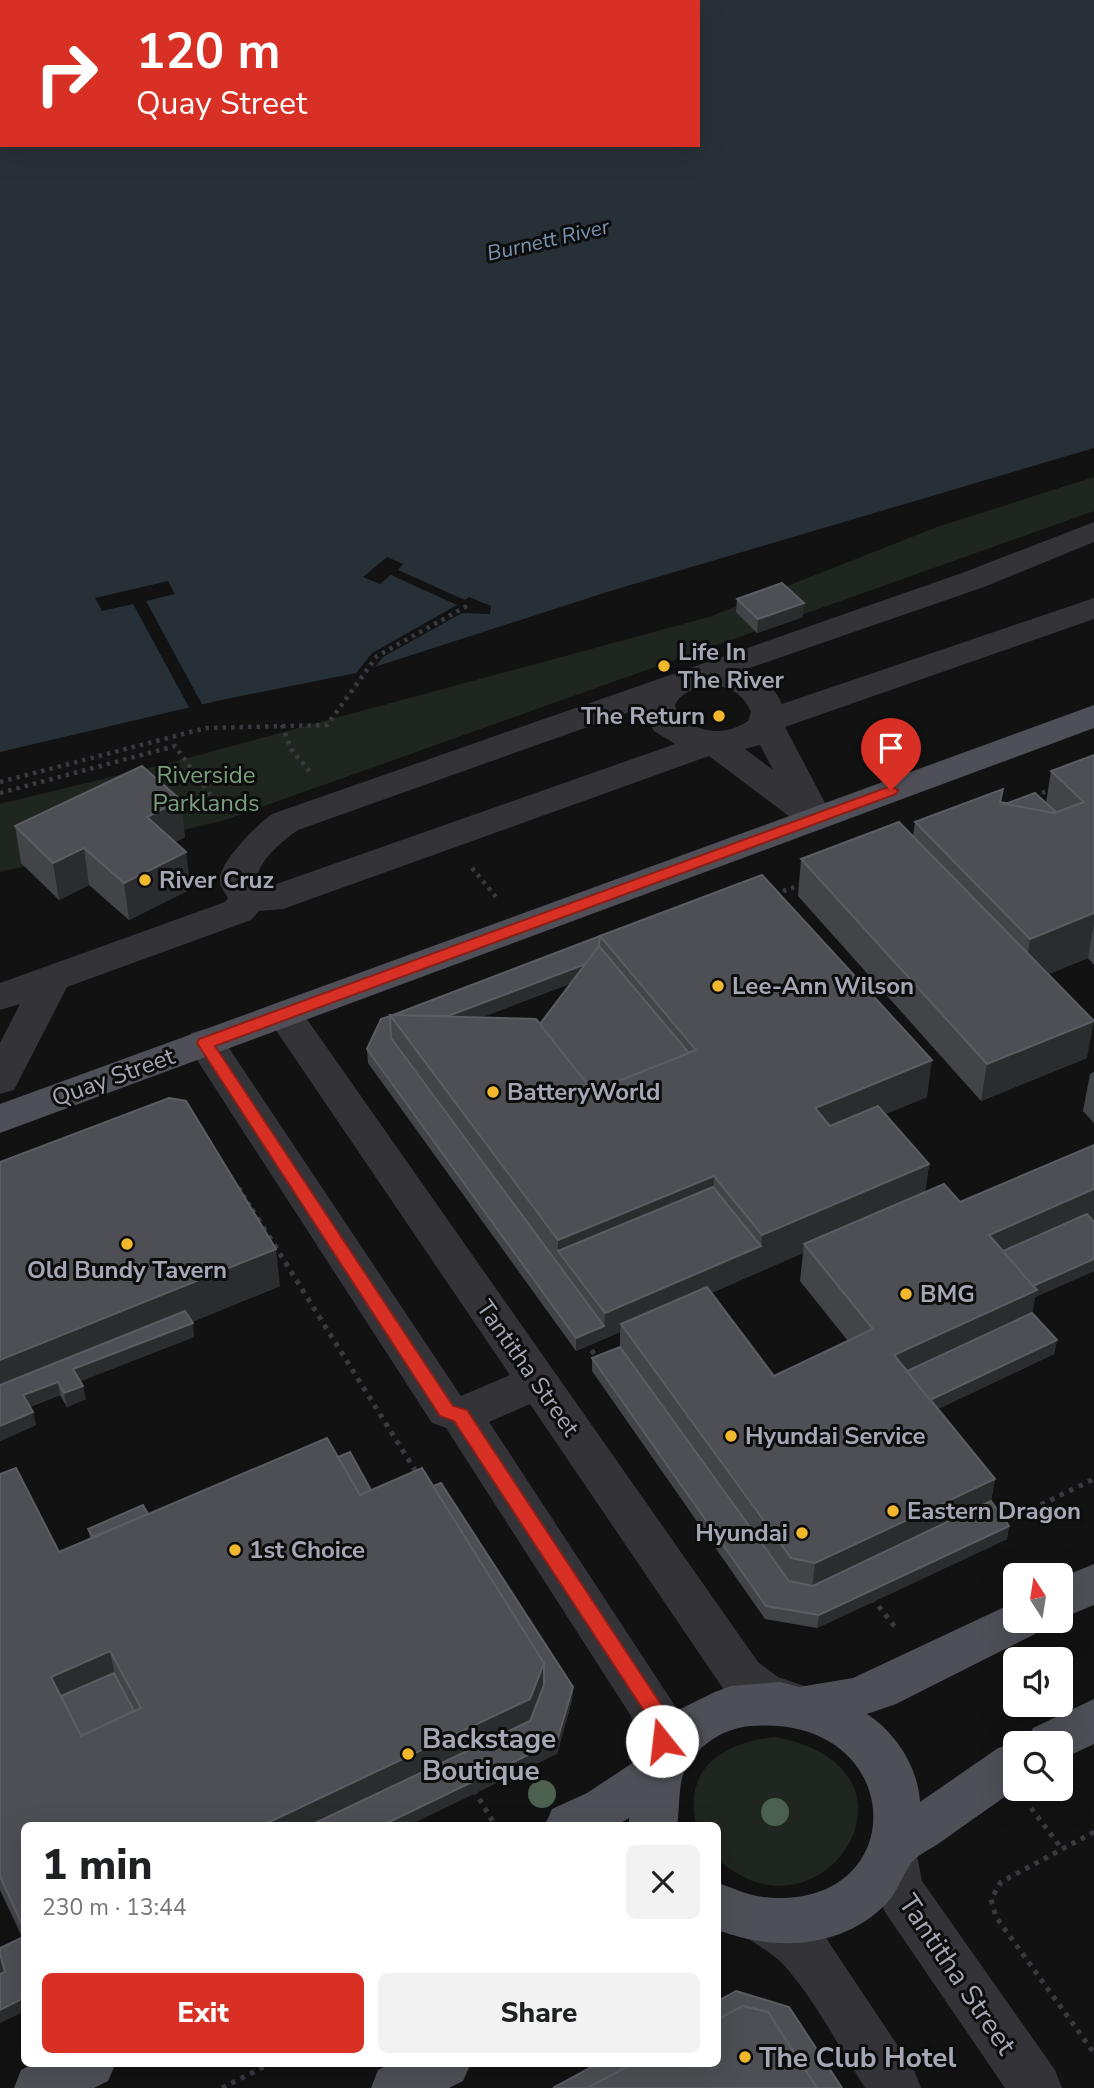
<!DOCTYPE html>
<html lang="en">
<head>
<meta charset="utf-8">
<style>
  body { margin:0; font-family:"Nunito Sans",sans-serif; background:#f2f2f2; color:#202124; height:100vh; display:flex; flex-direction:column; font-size:26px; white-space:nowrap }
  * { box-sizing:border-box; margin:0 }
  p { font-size:23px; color:#757577 }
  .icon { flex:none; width:38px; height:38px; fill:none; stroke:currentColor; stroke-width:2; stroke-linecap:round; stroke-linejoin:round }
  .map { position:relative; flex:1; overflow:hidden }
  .side { position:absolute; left:21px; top:1822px; width:700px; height:245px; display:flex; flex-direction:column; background:#fff; border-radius:10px; box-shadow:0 7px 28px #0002 }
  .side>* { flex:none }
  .top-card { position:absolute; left:0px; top:0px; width:700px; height:147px; box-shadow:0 7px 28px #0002; background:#d93025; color:#fff; overflow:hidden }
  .needle { width:46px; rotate:348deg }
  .tools { position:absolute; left:1003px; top:1563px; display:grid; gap:14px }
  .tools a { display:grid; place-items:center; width:70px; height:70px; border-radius:10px; background:#fff; box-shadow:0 7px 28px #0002; font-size:35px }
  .pin { position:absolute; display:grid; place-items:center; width:60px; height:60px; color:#fff; margin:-72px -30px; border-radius:50% 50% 50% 0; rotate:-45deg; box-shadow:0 0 7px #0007 }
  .pin .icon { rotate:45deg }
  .me { position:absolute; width:77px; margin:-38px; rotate:344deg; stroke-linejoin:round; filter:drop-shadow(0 0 5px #0008) }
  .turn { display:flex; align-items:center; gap:24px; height:147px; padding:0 21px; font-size:32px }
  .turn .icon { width:91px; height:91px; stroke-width:2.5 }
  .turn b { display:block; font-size:49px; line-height:60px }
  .round { display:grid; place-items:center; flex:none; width:74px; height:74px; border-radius:10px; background:#f2f2f2 }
  .summary { display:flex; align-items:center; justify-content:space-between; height:119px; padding:0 21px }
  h1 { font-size:42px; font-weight:800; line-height:52px }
  .primary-button { display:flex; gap:14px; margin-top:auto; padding:14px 21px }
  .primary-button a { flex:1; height:80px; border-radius:10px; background:#d93025; color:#fff; font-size:28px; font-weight:800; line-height:80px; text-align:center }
  .primary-button a+a { background:#f2f2f2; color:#202124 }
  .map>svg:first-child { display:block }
  .green { fill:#1e261f }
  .water { fill:#283037 }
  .pier { fill:#121213 }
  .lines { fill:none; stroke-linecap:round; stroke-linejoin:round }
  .path-far1 { stroke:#393a3f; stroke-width:4.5; stroke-dasharray:3.5 5; stroke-linecap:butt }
  .path { stroke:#393a3f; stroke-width:5; stroke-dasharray:4.5 6; stroke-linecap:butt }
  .minor { fill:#333338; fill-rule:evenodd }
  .major { fill:#4f5057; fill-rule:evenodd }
  .tree { fill:#4b604e }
  .wall { fill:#434448; fill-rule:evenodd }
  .shaded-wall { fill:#2b2c2e }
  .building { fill:#4e4f54; stroke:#5b5d63; stroke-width:2; fill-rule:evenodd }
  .route { fill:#d93025; stroke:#8d1f18; stroke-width:2 }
  .poi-dot { fill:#f1b82d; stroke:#0d0d0e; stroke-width:2.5 }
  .labels { text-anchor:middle; stroke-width:6; stroke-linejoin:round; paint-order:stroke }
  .far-water-label { font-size:21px; font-style:italic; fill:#7a94af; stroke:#0d0d0e }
  .poi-label { font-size:24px; font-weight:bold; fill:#a3a8b4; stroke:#0d0d0e; text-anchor:start }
  .park-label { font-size:24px; fill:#7a9f7e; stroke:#0d0d0e }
  .street-label { font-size:24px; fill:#a3a8b4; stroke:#0d0d0e }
  .near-poi-label { font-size:28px; font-weight:bold; fill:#a3a8b4; stroke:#0d0d0e; text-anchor:start }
  .near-street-label { font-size:28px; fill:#a3a8b4; stroke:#0d0d0e }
</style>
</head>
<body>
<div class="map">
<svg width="1094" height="2088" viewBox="0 0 1094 2088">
  <rect width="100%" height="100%" fill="#121213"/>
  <g class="green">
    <path d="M1094,477v34l-872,310 -222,51v-68l173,-42 536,-145 228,-90z"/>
    <path d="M775,1737c168,31 46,217 -57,122v-34h-22c-13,-58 28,-82 79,-88z"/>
  </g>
  <path class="water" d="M224,0h870v448l-487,144 -251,81 -135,27 -221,52v-700l2,93h696v-143h-482z"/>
  <g class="pier">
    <path d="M387,557l16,7 -5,6 67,30 4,-3 22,9 -1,8 -28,-1 -79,44 -8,10 -19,6 16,-20 85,-48 -66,-30 -11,9 -17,-7z"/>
    <path d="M168,581l7,13 -29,7 58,107 -13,3 -58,-107 -31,7 -7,-13z"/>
  </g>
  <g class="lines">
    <g class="path-far1">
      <path d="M282,725l9,24 19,23"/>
      <path d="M0,782l206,-54 121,-3 50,-69 90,-50"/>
      <path d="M0,793l175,-47 39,54 22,10"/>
      <path d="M1034,796l18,-7"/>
      <path d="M472,868l24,29"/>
      <path d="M775,894l28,-10"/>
      <path d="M239,1188l14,23"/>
    </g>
    <g class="path">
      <path d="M252,1209l166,266"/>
      <path d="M585,1342l14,18"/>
      <path d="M1003,1523l91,-44"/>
      <path d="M872,1598l23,29"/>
      <path d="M474,1790l21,35"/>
      <path d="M1031,1808l31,41"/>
      <path d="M1094,1832l-93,50 -10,17 5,18 98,136"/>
      <path d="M222,2088l49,-25"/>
    </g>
    <g class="minor">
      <path d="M1094,522v20l-110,45 -240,83c17,7 30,16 38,34l312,-106v21l-309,108 48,91 -5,8 -13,4 -13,-4 -93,-70 -426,153 -24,2 -8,9 -184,67 -53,103 -14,4v-51l20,-39 -20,6v-27l225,-81 3,-4c-3,-5 -7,-10 -8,-15 -4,-19 38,-59 52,-69l690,-241zM704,685c22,0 38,6 47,27l-3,9c-25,16 -47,12 -70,-5l-3,-11c5,-12 18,-15 29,-20zM641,708l13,23 21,13 -407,143 -11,-2c-4,-20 25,-44 41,-55zM760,745l13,25 -28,-21z"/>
      <path d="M284,1001l13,4 461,657 20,15 29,10 7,15 -7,15 -17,6 -46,-18 -20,-15 -194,-286 -41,18 188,287c7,25 13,44 1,69l-17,6 -17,-6c-9,-19 -7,-41 -13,-62l-185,-288 -14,-5 -246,-380 5,-10 14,-4 14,4 242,363 49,-21 -239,-352 -6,-9 6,-9z"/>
      <path d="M892,1833l17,6 8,16 5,26 133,189 7,18h-57l-120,-176 -15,-35 -3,-22 8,-16z"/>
      <path d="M760,1897l48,21 18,20 88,132 7,18h-56c-25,-39 -47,-83 -77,-118 -19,-24 -41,-24 -53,-50l7,-16z"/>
    </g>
    <g class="major">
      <path d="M1094,705v23l-1094,405v-29z"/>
      <path d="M1094,1564v41l-34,14v-41z"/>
      <path d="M1015,1602v18h27l-7,14 -139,70 -29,10c29,19 51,53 53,88l78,-54 17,-6 3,1h-3l2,45c-26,19 -53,37 -79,56 -8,5 -20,11 -26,18 -10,13 -14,29 -25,41 -44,46 -114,49 -169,27v-47c15,5 29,12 45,14 152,16 146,-184 -12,-171 -28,2 -55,20 -67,46 -6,15 -4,37 -7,53h-48v-7l-12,7h-72l7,-16 35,-16 53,-35 32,-45 43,-21 16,-6 49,-4 19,5 54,-9z"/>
      <path d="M1094,1699v45l-34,16v-17h-34l7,-15z"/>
      <path d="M35,2063h81l-8,18 -14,7h-80l7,-18z"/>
      <path d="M392,2063h79l-8,18 -14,7h-78l7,-18z"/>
    </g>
  </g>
  <g class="tree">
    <circle cx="542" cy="1794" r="14"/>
    <circle cx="775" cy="1812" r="14"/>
  </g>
  <g class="wall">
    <path d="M737,599l66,18 -46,16 -21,-21z"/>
    <path d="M1094,755v210l-6,-7 -40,16 39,84 -106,43 -183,-205 3,-37 112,-23 2,-14 88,-33 -2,14 4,1 41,-1 5,-32z"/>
    <path d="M15,826l170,11 -10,5 16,47 -62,31 -40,-35 -30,15 -38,-37z"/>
    <path d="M600,936l327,161 -42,17 44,50 -4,28 35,10 134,-57v126l-59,26 -3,16 25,27 -3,14 -116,55 57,70 -4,22 18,25 -2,13 -190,89 -52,-9 -173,-248v-13l28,-11v-15l-44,19 -208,-288 -1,-14 14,-30zM571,983l-31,41 -58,-7zM803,1253l-3,28 48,60 -74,35 -63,-83z"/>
    <path d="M1094,1072v51l-11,-12 7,-37z"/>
    <path d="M0,1162l280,124 -88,36 2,15 -114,44 6,18 -19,8 -7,-12 -30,12 6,18 -36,16z"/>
    <path d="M338,1457l33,33 62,-4 140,201 -1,13 -15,54 -533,71v187l-2,-75 -22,-47v-416l59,78 31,-14 -2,-9 60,-15z"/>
  </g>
  <g class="shaded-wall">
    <path d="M804,603l-1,14 -46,16 1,-14z"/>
    <path d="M181,800l4,37 -33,17 -5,-37z"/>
    <path d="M84,848l5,37 -30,15 -6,-37z"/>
    <path d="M186,852l5,37 -62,31 -5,-37z"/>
    <path d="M1094,913v10l-6,35 -65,27 7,-46z"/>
    <path d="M599,959v14l-187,71 -8,-11z"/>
    <path d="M1094,1021l-7,37 -106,43 6,-37z"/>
    <path d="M932,1060l-5,37 -116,48 4,-37z"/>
    <path d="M929,1164l-5,37 -120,43 -1,9 -178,77 -4,-6 -1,8 -44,19v-13l28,-12 1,-13 156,-67 1,-11z"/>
    <path d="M714,1176l-2,37 -154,38v-11z"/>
    <path d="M1094,1189v34l-101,44 -4,-32z"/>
    <path d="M276,1249l4,37 -177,72 90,-35 1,14 -118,46 -2,-13 -74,30v-40z"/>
    <path d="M1094,1259v12l-59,26 -5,30 -139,51 3,-23 122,-61z"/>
    <path d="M1057,1340l-3,14 -142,67 2,-13z"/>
    <path d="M58,1382l2,13 -34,13 -3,-13z"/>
    <path d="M83,1386l3,13 -19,8 -3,-14z"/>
    <path d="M33,1412l3,13 -36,16v-15z"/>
    <path d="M995,1479l-7,36 -177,84 4,-36z"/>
    <path d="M1009,1526l-2,13 -190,89 2,-13z"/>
    <path d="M110,1651l7,35 -55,24 -11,-33z"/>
    <path d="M544,1663v35l-14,36 -191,91h-76z"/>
    <path d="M573,1687l-1,13 -15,54 -147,71h-27l174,-84z"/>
    <path d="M0,1954l8,30 -8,4z"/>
    <path d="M24,1998v14l-24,11v-13z"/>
  </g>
  <g class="building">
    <path d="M782,583l22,20 -46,16 -21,-20z"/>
    <path d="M1094,755v158l-64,26 -115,-117 88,-33 -3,13 54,11 30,-11 -33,-31z"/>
    <path d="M142,766l39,34 -34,17 39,35 -62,31 -40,-35 -31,15 -38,-37z"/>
    <path d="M1035,793l21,19 -2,1 -49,-9z"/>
    <path d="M899,822l195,199 -107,43 -186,-205z"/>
    <path d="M762,875l170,185 -117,48 15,18 48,-20 51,58 -167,71 -48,-59 -156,64 -168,-225 146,4 57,72 103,-41 -96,-114z"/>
    <path d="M600,936l-1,10 -13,18 -138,52 -55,-1z"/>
    <path d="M599,946l90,107 -96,38 -53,-67z"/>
    <path d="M390,1016l1,22 213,288 -28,12 -209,-289 14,-30z"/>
    <path d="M169,1098l17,3 90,148 -276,111v-198z"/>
    <path d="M1094,1145v44l-105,46 48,55 -143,65 101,124 -180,84 -24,-5 -170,-234 86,-37 67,89 99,-47 -69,-85 140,-60 16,18z"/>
    <path d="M713,1187l48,59 -156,67 -47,-62z"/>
    <path d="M1087,1214l7,8v37l-61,27 -30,-35z"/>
    <path d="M185,1311l8,12 -120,46 10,17 -19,7 -6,-11 -35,13 10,17 -33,14v-41z"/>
    <path d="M1032,1313l25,27 -127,60 -23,-29z"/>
    <path d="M620,1347l169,234 24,5 178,-85 18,25 -190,89 -53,-9 -174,-248z"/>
    <path d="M327,1438l33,57 62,-27 122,195 -14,36 -267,126h-239v104l-24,-53v-402l16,-6 43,84zM110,1651l31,57 -60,28 -30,-59z"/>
    <path d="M350,1452l21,38 -11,5 -22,-38z"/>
    <path d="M441,1483l132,204 -16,54 -174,84h-72l219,-104 14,-36v-22l-111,-177z"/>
    <path d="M143,1505l5,9 -55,23 -5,-8z"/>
    <path d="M114,1673l20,38 -53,25 -20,-40z"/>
    <path d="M23,1937l1,2v59l-24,12v-36l5,-2 -5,-18v-6z"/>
    <path d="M736,1991l53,16 53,81h-25l-49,-76 -25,-6 -25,13v-18z"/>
    <path d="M743,2006l25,6 49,76h-230l47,-25h84v-44z"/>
    <path d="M599,2063h35l-47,25h-34z"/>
  </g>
  <path class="route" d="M891,786l7,4 -2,4 -681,252 238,360 14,4 193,293 12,38 -3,6 -7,3 -7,-3 -11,-36 -190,-290 -14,-5 -243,-373 2,-4z"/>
  <g class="poi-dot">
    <circle cx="664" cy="666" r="7"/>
    <circle cx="719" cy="716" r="7"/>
    <circle cx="145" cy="880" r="7"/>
    <circle cx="718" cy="986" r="7"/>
    <circle cx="493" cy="1092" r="7"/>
    <circle cx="127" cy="1244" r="7"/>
    <circle cx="906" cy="1294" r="7"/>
    <circle cx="731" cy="1436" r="7"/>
    <circle cx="893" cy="1511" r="7"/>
    <circle cx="802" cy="1533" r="7"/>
    <circle cx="235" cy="1550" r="7"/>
    <circle cx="408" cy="1754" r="7"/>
    <circle cx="745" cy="2057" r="7"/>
  </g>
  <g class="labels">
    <g class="far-water-label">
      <text transform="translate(548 240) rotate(-13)" y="7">Burnett River</text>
    </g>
    <g class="poi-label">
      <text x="678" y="660">Life In<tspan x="678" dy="28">The River</tspan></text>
      <text x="705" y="724" text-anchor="end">The Return</text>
      <text x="159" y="888">River Cruz</text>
      <text x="732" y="994">Lee-Ann Wilson</text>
      <text x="507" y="1100">BatteryWorld</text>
      <text x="127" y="1278" text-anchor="middle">Old Bundy Tavern</text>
      <text x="920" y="1302">BMG</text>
      <text x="745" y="1444">Hyundai Service</text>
      <text x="907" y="1519">Eastern Dragon</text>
      <text x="788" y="1541" text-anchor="end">Hyundai</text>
      <text x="249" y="1558">1st Choice</text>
    </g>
    <g class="park-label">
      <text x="206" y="783">Riverside<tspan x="206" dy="28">Parklands</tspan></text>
    </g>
    <g class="street-label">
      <text transform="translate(113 1077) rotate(-20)" y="8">Quay Street</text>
      <text transform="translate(528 1368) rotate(55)" y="8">Tantitha Street</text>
    </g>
    <g class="near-poi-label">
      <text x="422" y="1748">Backstage<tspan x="422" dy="32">Boutique</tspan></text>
      <text x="759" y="2067">The Club Hotel</text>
    </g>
    <g class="near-street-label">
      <text transform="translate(958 1974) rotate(56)" y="10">Tantitha Street</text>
    </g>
  </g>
</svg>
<div class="tools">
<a><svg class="needle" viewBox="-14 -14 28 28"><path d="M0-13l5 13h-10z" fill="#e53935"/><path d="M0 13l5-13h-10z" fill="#757577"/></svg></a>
<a><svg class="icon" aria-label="sound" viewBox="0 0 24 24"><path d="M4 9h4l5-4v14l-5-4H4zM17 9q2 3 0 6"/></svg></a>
<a><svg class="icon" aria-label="search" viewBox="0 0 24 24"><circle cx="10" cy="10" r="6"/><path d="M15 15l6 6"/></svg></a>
</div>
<div class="pin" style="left:891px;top:790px;background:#d93025"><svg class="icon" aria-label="arrive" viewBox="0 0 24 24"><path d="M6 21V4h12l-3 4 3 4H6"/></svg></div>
<svg class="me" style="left:662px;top:1741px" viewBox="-20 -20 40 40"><circle r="19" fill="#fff"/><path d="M0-13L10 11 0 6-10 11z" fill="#d93025"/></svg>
<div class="top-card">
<div class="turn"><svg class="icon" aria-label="right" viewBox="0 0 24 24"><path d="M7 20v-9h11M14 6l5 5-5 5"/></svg><div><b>120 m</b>Quay Street</div></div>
</div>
<section class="side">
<div class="summary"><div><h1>1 min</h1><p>230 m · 13:44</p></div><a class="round"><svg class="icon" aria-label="close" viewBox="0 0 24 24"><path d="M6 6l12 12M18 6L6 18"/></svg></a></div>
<div class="primary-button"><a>Exit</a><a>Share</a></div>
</section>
</div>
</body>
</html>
